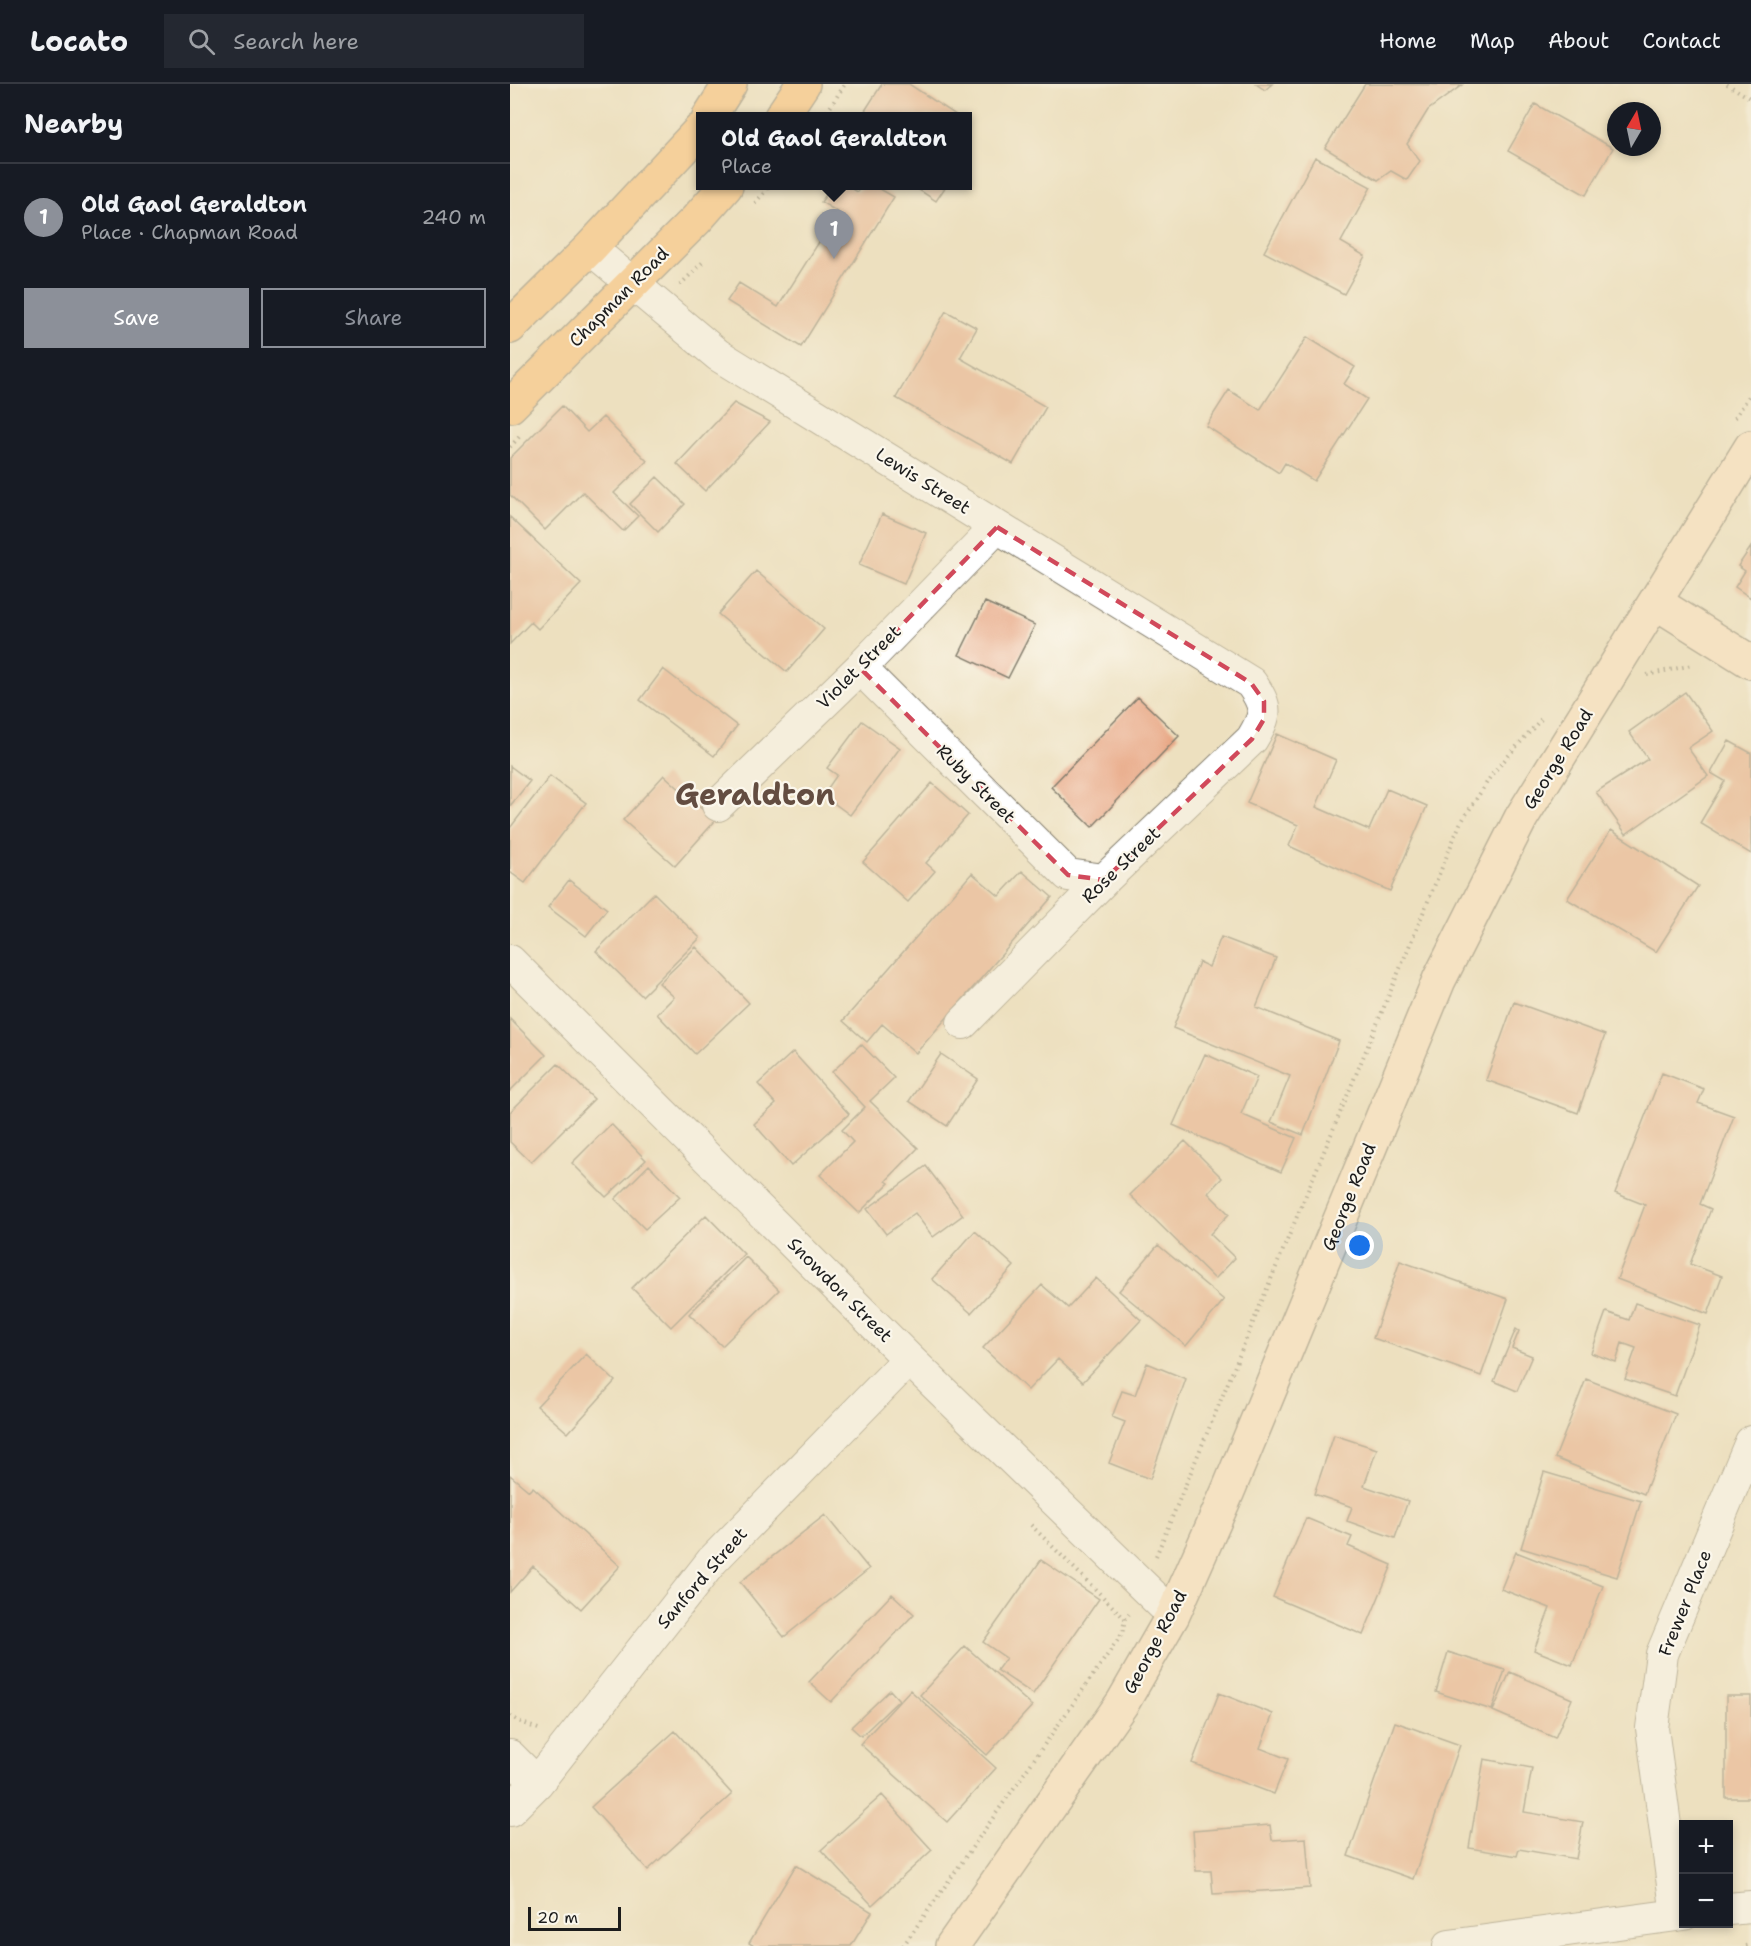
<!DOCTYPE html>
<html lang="en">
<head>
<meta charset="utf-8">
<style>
  :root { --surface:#171b24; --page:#242831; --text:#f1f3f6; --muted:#9ea1a6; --line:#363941; --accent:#8c9099 }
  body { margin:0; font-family:"Shantell Sans",sans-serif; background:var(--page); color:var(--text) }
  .controls { position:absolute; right:18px; bottom:18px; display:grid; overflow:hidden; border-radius:0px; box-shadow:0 3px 9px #0003 }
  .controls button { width:54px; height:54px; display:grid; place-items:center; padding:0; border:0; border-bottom:2px solid var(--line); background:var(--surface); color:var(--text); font:30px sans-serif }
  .compass { position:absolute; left:1097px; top:18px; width:54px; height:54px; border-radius:50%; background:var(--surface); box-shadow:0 3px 9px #0003; rotate:9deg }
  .scale { position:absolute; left:18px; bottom:15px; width:93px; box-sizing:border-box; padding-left:6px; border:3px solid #1c1c1c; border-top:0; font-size:16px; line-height:21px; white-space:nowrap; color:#1c1c1c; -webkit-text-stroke:4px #fbf7ec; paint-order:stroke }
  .you { position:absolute; left:850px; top:1162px; width:21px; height:21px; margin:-15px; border:4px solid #fff; border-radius:50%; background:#1a73e8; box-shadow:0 0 0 9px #1a73e833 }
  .badge { display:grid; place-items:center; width:39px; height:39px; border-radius:50%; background:var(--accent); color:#fff; font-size:20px; font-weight:700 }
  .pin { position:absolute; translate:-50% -50px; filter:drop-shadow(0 2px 3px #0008) }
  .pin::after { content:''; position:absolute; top:32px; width:21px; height:18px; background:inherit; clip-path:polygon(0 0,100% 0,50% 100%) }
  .popup { position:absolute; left:186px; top:28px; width:276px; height:78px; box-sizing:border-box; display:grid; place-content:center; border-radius:0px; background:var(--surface); filter:drop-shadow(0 2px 4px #0005); font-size:20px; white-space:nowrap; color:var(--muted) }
  .popup b { font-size:22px; color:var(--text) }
  .popup::after { content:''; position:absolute; left:50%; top:100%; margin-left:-12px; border:12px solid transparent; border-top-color:var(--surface) }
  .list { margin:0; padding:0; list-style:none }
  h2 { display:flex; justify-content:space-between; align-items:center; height:78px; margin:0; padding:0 24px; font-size:26px }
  h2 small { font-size:20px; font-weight:400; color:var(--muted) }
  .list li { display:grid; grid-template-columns:39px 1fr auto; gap:18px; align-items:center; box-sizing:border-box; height:108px; padding:0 24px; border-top:2px solid var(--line) }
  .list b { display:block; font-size:22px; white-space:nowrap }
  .list p { margin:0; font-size:20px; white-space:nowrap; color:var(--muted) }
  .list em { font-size:20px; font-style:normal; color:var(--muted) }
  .actions { display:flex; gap:12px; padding:18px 24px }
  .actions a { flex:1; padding:14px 0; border:2px solid var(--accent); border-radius:0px; text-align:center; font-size:21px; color:var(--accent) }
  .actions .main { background:var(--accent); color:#fff }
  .icon { flex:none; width:33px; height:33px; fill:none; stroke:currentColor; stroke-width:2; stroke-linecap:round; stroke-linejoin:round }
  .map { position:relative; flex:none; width:1241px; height:1862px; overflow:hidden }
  header { display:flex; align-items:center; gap:36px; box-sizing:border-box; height:84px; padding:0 30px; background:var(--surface); border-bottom:2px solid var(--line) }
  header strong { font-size:28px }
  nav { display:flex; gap:33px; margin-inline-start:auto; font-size:21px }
  .search { width:420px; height:54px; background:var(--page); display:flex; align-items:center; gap:15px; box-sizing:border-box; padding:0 21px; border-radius:0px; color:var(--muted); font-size:22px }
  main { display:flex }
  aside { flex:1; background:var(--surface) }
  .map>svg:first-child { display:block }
  .building { fill:#e8a785 }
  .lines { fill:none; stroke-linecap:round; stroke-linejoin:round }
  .street-casing { stroke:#847e6e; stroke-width:34 }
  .secondary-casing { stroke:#847e6e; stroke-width:36 }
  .primary-casing { stroke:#847e6e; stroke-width:36 }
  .path { stroke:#847e6e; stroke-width:4; stroke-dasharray:1.5 4.5; stroke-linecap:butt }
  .street { stroke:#fff; stroke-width:32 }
  .secondary { stroke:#ffe4c6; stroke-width:33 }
  .primary { stroke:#febc70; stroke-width:33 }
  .marked { fill:none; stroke:#d1495b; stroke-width:4.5; stroke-dasharray:12 8; stroke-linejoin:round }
  .labels { text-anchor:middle; stroke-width:4.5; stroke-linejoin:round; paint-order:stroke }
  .street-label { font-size:18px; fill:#1c1c1c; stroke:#fbf7ec }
  .town-label { font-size:30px; font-weight:bold; fill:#634d41; stroke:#fbf7ec }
</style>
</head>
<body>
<header>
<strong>Locato</strong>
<div class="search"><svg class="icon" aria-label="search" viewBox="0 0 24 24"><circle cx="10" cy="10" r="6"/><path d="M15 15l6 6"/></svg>Search here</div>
<nav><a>Home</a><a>Map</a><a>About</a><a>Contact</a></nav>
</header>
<main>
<aside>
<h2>Nearby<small></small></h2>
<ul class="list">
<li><span class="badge">1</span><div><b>Old Gaol Geraldton</b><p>Place · Chapman Road</p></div><em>240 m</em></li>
</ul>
<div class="actions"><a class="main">Save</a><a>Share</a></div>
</aside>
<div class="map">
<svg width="1241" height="1862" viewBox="0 0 1241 1862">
  <rect width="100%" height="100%" fill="#fbf7ec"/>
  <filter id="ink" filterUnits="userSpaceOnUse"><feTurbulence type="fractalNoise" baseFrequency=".0167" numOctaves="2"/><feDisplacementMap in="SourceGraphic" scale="12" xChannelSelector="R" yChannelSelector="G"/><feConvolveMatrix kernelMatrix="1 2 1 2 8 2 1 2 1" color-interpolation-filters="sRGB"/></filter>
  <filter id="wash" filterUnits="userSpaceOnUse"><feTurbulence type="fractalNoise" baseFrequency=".008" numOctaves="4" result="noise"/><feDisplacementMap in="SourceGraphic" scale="24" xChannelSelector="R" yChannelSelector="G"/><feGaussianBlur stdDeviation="1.35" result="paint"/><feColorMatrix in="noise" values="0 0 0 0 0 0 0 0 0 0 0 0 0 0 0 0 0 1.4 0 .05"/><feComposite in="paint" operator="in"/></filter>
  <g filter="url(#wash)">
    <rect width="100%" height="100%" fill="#ede0bf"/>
    <g id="blocks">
      <!-- building -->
      <path class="building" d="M372,0H399L446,31L351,33Z
        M746,0H762L755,6Z
        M855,0L952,1L918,26L897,60L910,77L897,96L881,87L868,96L815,64Z
        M1025,20L1103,64L1076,111L998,67Z
        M805,73L861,103L831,158L855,172L834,210L754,168Z
        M322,102H337L348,108L352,102H365L384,113L291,263L217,217L229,199L268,223L328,128L311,118Z
        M403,102H436L426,117Z
        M436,227L467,244L450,274L536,323L503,380L386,314Z
        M797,253L845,283L834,300L857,315L804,397L775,379L769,389L696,342L719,306L750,326Z
        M224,319L260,338L195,407L167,380Z
        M52,322L77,348L93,333L137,377L104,409L128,432L113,447L73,408L35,446L0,411V374Z
        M147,393L175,420L148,448L120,420Z
        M372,430L416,449L394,500L349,481Z
        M0,433L71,500L28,545L21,538L0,560Z
        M1241,463V514L1225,503L1235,487L1228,482Z
        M246,487L314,545L277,588L208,530Z
        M475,518L525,541L498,594L449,571Z
        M153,585L227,642L204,672L130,616Z
        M1175,608L1203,647L1178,664L1198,692L1116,750L1086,708L1138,675L1119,648Z
        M628,613L669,652L582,743L541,703Z
        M352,637L390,664L340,731L313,711L327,691L317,684Z
        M767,650L826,676L806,723L859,746L877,705L917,722L880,807L779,762L788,741L737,719Z
        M1219,657L1241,669V770L1190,739L1215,697L1201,689Z
        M0,682L20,697L0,722Z
        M154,691L205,737L165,782L113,736Z
        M40,692L76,719L15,799L0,788V744Z
        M422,699L458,731L416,779L425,787L398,818L353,778Z
        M1101,746L1188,802L1146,868L1057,815Z
        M512,787L542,813L406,969L372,940L357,958L333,937L462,789L489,812Z
        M59,796L97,825L76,852L38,823Z
        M144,809L190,854L132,912L86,867Z
        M711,853L766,874L746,923L829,957L793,1051L761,1038L780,992L663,944L689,878L699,883Z
        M186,863L239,919L185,970L147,930L164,913L149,899Z
        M1004,918L1095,951L1068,1029L976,996Z
        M0,935L36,971L0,1007Z
        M351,960L384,994L360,1017L408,1064L376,1097L379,1099L349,1129L310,1091L343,1058L332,1046L355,1023L322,988Z
        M283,968L339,1030L281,1082L244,1040L266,1020L248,1000Z
        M431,970L468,995L437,1042L399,1017Z
        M695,970L747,993L731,1030L786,1054L771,1088L663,1041Z
        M48,980L84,1015L21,1078L0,1058V1028Z
        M1152,989L1194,1005L1188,1019L1224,1032L1190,1120L1201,1125L1180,1180L1212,1192L1198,1230L1107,1195L1135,1121L1105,1109Z
        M101,1040L136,1076L96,1113L62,1079Z
        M675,1057L712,1094L698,1109L719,1130L700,1150L725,1174L705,1195L620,1111Z
        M139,1081L170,1113L135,1145L105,1115Z
        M416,1082L453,1131L423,1153L405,1129L376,1150L357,1125Z
        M196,1131L234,1170L161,1243L122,1204Z
        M465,1147L504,1182L461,1229L422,1195Z
        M648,1161L714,1216L676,1262L609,1207Z
        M236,1173L269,1206L212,1262L179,1230Z
        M890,1177L998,1215L971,1292L863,1254Z
        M586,1194L631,1236L573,1298L548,1275L518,1306L473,1264L532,1201L558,1224Z
        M1125,1219L1190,1241L1165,1312L1115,1295L1126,1264L1112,1259L1106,1278L1081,1269L1096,1228L1119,1236Z
        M1006,1245L1009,1247L1002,1264L1022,1272L1007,1307L984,1297Z
        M76,1270L105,1297L58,1349L27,1322Z
        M637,1279L676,1295L640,1395L599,1379L615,1338L602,1333L612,1307L625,1311Z
        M1076,1295L1166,1330L1134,1410L1045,1374Z
        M824,1351L867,1365L854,1402L898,1417L885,1454L837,1437L842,1423L804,1410Z
        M1034,1388L1131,1417L1107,1493L1011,1464Z
        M0,1391L19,1407L23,1403L110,1482L71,1525L23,1482L0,1508Z
        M315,1431L359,1485L274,1553L230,1498Z
        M796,1434L842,1453L838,1462L882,1481L853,1551L763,1513Z
        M1006,1468L1093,1502L1062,1581L1024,1566L1040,1524L991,1505Z
        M531,1476L589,1515L523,1610L487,1586L496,1574L473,1558Z
        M382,1510L404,1530L321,1618L299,1598Z
        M455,1562L522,1622L477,1671L410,1611Z
        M938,1568L995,1586L982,1626L926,1608Z
        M1000,1588L1062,1615L1045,1654L983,1627Z
        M380,1606L389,1616L351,1652L341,1643Z
        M400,1606L486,1684L437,1738L350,1660Z
        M709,1609L763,1630L750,1664L778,1675L764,1710L682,1679Z
        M1216,1612H1241V1714H1216Z
        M885,1638L950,1661L903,1795L838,1772Z
        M165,1647L222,1710L138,1786L81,1723Z
        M974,1675L1022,1684L1014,1728L1073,1738L1066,1775L1009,1765L1007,1772L959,1764Z
        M372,1711L422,1766L362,1821L311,1766Z
        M760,1741L762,1756L796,1754L800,1804L703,1810L701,1787H686L683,1747Z
        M286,1781L362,1828L341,1862H244L239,1859Z"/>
    </g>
  </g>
  <g filter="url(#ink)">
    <use href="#blocks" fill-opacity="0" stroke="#847e6e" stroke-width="1.5"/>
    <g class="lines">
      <!-- street casing -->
      <g class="street-casing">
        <path id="street" d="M80,164L208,271L741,599C758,624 757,630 742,655L594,796L453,939
          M350,584L558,791L594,796
          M208,721L350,584L487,443
          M0,877L399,1275L663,1531
          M0,1672L27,1699
          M0,1726L27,1699L202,1477L399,1275
          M1218,1825L1241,1823
          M1167,1831L1142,1644L1152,1570L1241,1358
          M939,1862L1174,1830"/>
      </g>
      <!-- secondary casing -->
      <g class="secondary-casing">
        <path id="secondary" d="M1145,518L1241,578
          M442,1862L613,1618L663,1531L718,1407L929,896L1011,734L1241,363"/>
      </g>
      <!-- primary casing -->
      <g class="primary-casing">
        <path id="primary" d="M199,33L220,0
          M271,33L293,0
          M0,243L80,164L190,46
          M0,322L186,136L216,102"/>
      </g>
      <!-- path -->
      <path class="path" d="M1217,0L1241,15
        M314,33L335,0
        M245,119L260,102
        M170,201L194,177
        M1225,334L1241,309
        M0,363L10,352
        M1137,591L1182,581
        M521,1441L615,1535
        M646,1472L950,740L983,689L1033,633
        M0,1631C7,1638 21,1642 31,1646
        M393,1862L612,1550L615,1535L619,1530
        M1236,1862L1241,1861"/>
      <!-- street -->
      <use href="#street" class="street"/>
      <!-- secondary -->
      <use href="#secondary" class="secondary"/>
      <!-- primary -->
      <use href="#primary" class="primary"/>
    </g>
  </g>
  <!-- marked area -->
  <path d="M0 0H1241V1862H0ZM487,443L741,599L754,617V635L742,655L594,796L558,791L350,584Z" fill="#ede0bf" fill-opacity=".55" fill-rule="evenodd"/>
  <path class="marked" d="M487,443L741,599L754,617V635L742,655L594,796L558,791L350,584Z"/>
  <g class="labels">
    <!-- street labels -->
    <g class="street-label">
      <text transform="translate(109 213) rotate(-45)" y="6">Chapman Road</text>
      <text transform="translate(413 397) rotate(32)" y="6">Lewis Street</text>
      <text transform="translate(349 583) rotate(-45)" y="6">Violet Street</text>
      <text transform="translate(1048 675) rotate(-58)" y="6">George Road</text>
      <text transform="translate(466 700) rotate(45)" y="6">Ruby Street</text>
      <text transform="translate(611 781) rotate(-44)" y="6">Rose Street</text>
      <text transform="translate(839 1113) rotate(-68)" y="6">George Road</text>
      <text transform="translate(330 1206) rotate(45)" y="6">Snowdon Street</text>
      <text transform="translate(192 1494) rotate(-49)" y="6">Sanford Street</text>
      <text transform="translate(1175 1519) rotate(-68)" y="6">Frewer Place</text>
      <text transform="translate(645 1558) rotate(-62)" y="6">George Road</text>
    </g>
    <!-- town labels -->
    <g class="town-label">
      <text x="245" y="721">Geraldton</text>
    </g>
  </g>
</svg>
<div class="controls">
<button>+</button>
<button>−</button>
</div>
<svg class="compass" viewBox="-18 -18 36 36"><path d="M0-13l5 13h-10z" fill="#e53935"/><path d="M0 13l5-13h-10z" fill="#9ea1a6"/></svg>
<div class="scale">20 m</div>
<div class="you"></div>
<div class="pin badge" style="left:324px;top:175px">1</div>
<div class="popup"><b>Old Gaol Geraldton</b>Place</div>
</div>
</main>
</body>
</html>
